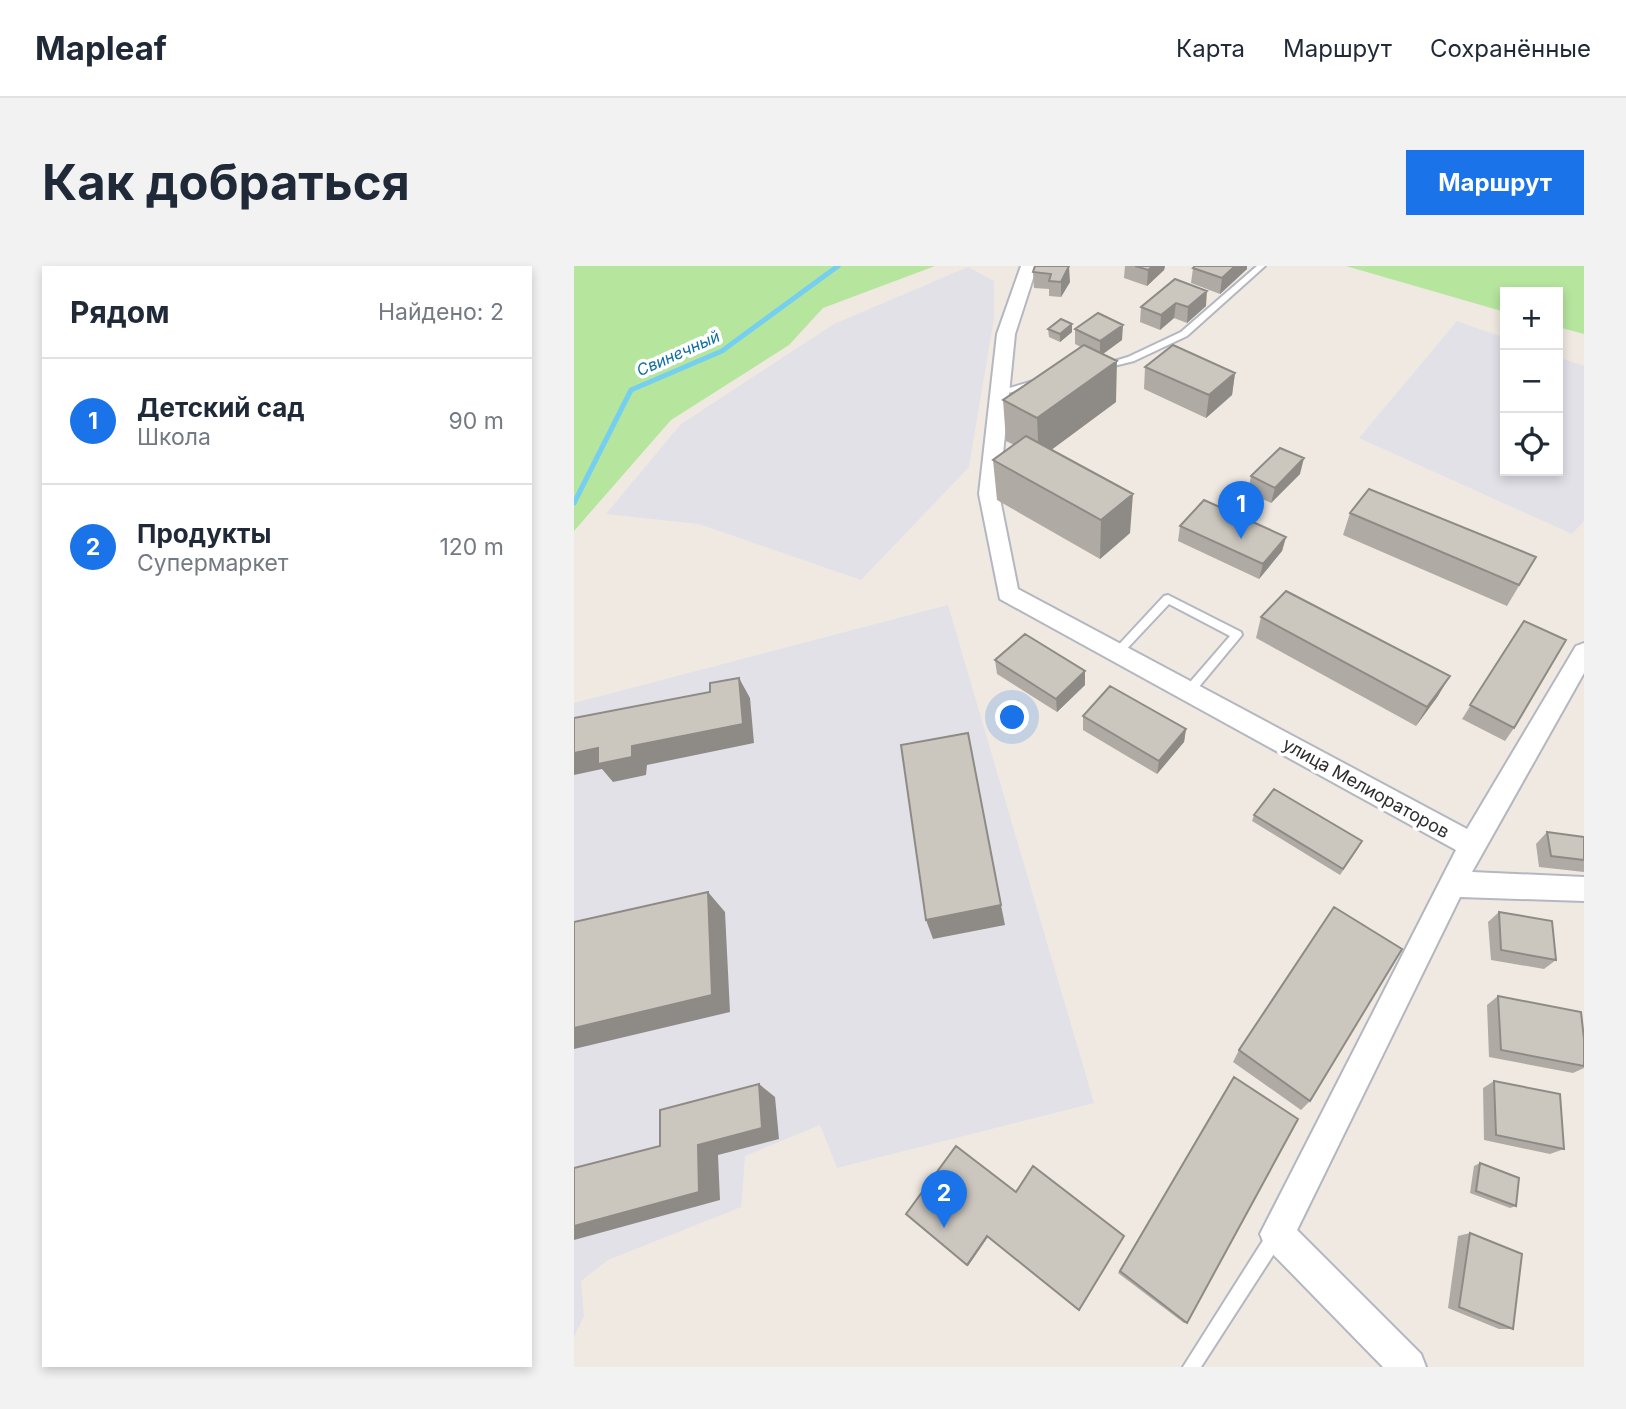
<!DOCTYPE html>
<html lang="ru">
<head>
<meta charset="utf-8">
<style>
  :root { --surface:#fff; --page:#f2f2f3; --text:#1f2937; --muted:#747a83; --line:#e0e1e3; --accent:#1a73e8 }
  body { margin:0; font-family:Inter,sans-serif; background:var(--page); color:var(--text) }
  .controls { position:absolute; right:21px; top:21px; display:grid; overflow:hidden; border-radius:0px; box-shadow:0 4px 10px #0003 }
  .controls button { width:63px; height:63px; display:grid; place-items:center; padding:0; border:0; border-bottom:2px solid var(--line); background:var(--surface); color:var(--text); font:35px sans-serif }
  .you { position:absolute; left:439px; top:452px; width:24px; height:24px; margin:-18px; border:5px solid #fff; border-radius:50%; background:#1a73e8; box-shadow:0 0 0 10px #1a73e833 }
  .badge { display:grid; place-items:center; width:46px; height:46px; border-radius:50%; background:var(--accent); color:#fff; font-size:23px; font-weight:700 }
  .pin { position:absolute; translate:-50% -58px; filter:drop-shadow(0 2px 4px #0008) }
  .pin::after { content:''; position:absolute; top:37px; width:24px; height:21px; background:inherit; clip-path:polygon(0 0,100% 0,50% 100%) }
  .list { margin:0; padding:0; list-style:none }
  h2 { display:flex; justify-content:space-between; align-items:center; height:91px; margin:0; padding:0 28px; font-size:30px }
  h2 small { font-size:23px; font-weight:400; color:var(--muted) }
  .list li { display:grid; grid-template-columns:46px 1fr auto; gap:21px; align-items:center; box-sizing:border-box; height:126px; padding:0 28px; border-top:2px solid var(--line) }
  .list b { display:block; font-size:26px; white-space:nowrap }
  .list p { margin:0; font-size:23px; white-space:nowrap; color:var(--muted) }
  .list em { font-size:23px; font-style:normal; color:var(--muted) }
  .icon { flex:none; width:38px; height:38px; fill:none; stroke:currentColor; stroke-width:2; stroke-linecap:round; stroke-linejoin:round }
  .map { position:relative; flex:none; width:1010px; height:1101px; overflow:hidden; border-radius:0px }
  header { display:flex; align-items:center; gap:42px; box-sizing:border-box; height:98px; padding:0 35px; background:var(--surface); border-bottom:2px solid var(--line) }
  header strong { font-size:33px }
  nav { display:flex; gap:38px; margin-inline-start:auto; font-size:24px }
  .intro { display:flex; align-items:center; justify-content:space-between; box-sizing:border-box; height:168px; padding:0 42px }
  h1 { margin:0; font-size:49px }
  .button { padding:18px 32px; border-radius:0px; background:var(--accent); color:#fff; font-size:24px; font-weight:700 }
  main { display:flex; gap:42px; padding:0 42px }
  aside { flex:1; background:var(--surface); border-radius:0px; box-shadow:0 4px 10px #0003 }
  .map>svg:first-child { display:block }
  .industrial { fill:#e3e1e8 }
  .green { fill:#b6e59e }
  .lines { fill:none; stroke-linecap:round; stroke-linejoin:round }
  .stream { stroke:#75cff0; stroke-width:5 }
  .lane-casing { stroke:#b4b7c1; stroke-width:4 }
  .street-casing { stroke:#b4b7c1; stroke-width:4 }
  .lane { fill:#fff; fill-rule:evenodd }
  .street { fill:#fff; fill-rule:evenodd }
  .wall { fill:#afaba4 }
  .shaded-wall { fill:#8e8b86 }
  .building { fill:#cbc7bf; stroke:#8e8b86; stroke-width:2 }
  .labels { text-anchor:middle; stroke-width:7; stroke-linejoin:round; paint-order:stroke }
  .far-water-label { font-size:16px; font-style:italic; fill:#0d6fa3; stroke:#fff }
  .street-label { font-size:18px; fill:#2e2e2e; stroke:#fff }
</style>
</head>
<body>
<header>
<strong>Mapleaf</strong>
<nav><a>Карта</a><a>Маршрут</a><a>Сохранённые</a></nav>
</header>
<div class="intro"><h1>Как добраться</h1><a class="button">Маршрут</a></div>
<main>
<aside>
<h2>Рядом<small>Найдено: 2</small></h2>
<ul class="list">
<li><span class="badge">1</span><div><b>Детский сад</b><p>Школа</p></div><em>90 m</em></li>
<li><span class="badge">2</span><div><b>Продукты</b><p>Супермаркет</p></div><em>120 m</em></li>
</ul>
</aside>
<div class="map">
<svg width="1010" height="1101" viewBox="0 0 1010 1101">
  <rect width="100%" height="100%" fill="#efe9e1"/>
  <!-- industrial -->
  <path class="industrial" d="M394,1L420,15V52L395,201L287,314L125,258L32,248L107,158L260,58Z
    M883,55L931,72V205H984V91L1010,100V255L998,268L785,172Z
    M374,339L520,837L263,902L246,859L171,890L167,941L34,994L7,1015L10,1050L0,1071V437Z"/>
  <!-- green -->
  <path class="green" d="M0,0H361L249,42L215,79L97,154L0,265Z
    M772,0H1010V68L984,61V26H931V46Z"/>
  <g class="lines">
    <!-- stream -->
    <path class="stream" d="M0,237L57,124L148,85L264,0"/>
    <!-- lane casing -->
    <g class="lane-casing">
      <path id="lane" d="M683,0H691L613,70L560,95L528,103L524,100L554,91L607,66Z
        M466,113L470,116L469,118L426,129L422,126Z
        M594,329L667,366L668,369L619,428L615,429L609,425L611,422L656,370L595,338L547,389L543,390L538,386L590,330Z
        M701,963L707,965L709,971L707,977L627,1101H609L695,965Z"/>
    </g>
    <!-- street casing -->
    <g class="street-casing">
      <path id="street" d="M447,0H463L441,68L425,228L444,323L893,563L1002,380L1010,377V407L898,606L1010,611V635L886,631L723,964L847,1088L852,1101H809L691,980L686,968L882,584L426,333L405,228L423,68Z"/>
    </g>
    <!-- lane -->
    <use href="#lane" class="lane"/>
    <!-- street -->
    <use href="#street" class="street"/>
  </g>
  <!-- wall -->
  <path class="wall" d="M461,0L496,16L487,31L475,30V23L460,22L459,6Z
    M551,0H591L590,4L573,20L550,12Z
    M621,0H673V3L646,28L617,17L619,2Z
    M601,13L632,40L613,57L600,52L586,64L566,56L567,41Z
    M474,63L498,66L486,76L475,71Z
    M501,63L548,74L529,88L542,136L477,184L556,267L526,293L423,234L419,194L440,179L432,175L429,134L507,81L501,78Z
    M571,101L661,107L658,129L632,152L570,123Z
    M726,208L697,237L674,226L677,210Z
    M776,247L962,291L933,340L769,269Z
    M606,260L712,271L708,285L685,313L604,275Z
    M687,351L864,430L842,460L682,372Z
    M950,355L940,462L931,475L888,453Z
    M421,394L511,419L483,446L423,408Z
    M509,450L612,463L610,476L583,508L509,464Z
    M680,549L785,581L766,609L678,555Z
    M973,566L1010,594V606L965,601L962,578Z
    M925,646L982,694L970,703L917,694L914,656Z
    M924,730L1010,773V802L999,807L915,791L913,739Z
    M665,784L736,835L727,844L659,796Z
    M660,811L613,1057H610L544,1007Z
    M920,815L990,883L976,888L910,874L909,822Z
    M906,897L942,940L936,942L896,927L900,900Z
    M896,967L939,1063H925L874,1042L884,970Z"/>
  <!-- shaded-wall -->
  <path class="shaded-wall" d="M495,0L496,16L487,31V16Z
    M579,0H591L590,4L573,20L574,4Z
    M661,0H673V3L646,28L648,12Z
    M633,25L632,40L613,57L614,41Z
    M602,37L600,52L586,64L587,49Z
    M498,58V66L486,76V68Z
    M549,59L548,74L526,90V75Z
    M543,95L542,136L465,193L463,152Z
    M661,107L658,129L632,152L635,129Z
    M730,192L726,208L697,237L701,222Z
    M559,228L556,267L526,293L527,254Z
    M712,271L708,285L685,313L689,298Z
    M511,405V419L483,446L482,433Z
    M876,410L864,430L842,460L853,441Z
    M165,412L176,432L180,477L73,499L72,509L39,516L28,503L0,509V487L24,482Z
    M612,463L610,476L583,508L585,495Z
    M134,626L151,646L156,746L0,783V762Z
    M427,639L431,659L359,673L352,654Z
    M185,818L201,831L205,873L144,889L146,934L0,974V960L124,879Z
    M413,970L414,971L394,1000L393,999Z"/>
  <!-- building -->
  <path class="building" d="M461,0H495L487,16L475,15L477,8L459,6Z
    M561,0H579L574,4Z
    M621,0H661L648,12L619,2Z
    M601,13L633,25L614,41L602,37L587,49L567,41Z
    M524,47L549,59L526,75L501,63Z
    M487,53L498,58L486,68L474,63Z
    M510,79L543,95L463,152L429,134Z
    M599,79L661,107L635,129L571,101Z
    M452,170L559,228L527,254L419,194Z
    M706,182L730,192L701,222L677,210Z
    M795,223L962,291L945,319L776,247Z
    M630,234L712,271L689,298L606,260Z
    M712,325L876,410L853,441L687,351Z
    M950,355L992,374L940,462L896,439Z
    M451,368L511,405L482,433L421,394Z
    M165,412L169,458L58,480V491L24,498V482L0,487V452L136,426V417Z
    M536,420L612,463L585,495L509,450Z
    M394,467L427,639L352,654L327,479Z
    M700,523L788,575L769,603L680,549Z
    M973,566L1010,571V594L977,590Z
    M134,626L138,729L0,762V656Z
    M760,641L828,683L736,835L665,784Z
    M925,646L978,655L982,694L927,684Z
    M924,730L1007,746L1010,773V800L927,784Z
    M660,811L724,853L613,1057L546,1005Z
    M920,815L986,828L990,883L922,869Z
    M185,818L188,862L124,879L125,926L0,960V902L86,880V844Z
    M382,880L442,926L459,900L550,970L505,1044L413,970L393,999L332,948Z
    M906,897L945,912L942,940L902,925Z
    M896,967L948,988L939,1063L885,1041Z"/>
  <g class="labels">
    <!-- far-water labels -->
    <g class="far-water-label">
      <text transform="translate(104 87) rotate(-24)" y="6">Свинечный</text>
    </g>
    <!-- street labels -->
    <g class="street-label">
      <text transform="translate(792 522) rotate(29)" y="6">улица Мелиораторов</text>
    </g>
  </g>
</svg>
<div class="controls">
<button>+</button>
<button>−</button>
<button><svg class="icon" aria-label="locate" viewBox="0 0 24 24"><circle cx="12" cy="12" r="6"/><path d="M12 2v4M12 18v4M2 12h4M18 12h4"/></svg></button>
</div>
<div class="you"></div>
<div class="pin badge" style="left:667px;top:273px">1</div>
<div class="pin badge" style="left:370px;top:962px">2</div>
</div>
</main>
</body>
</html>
